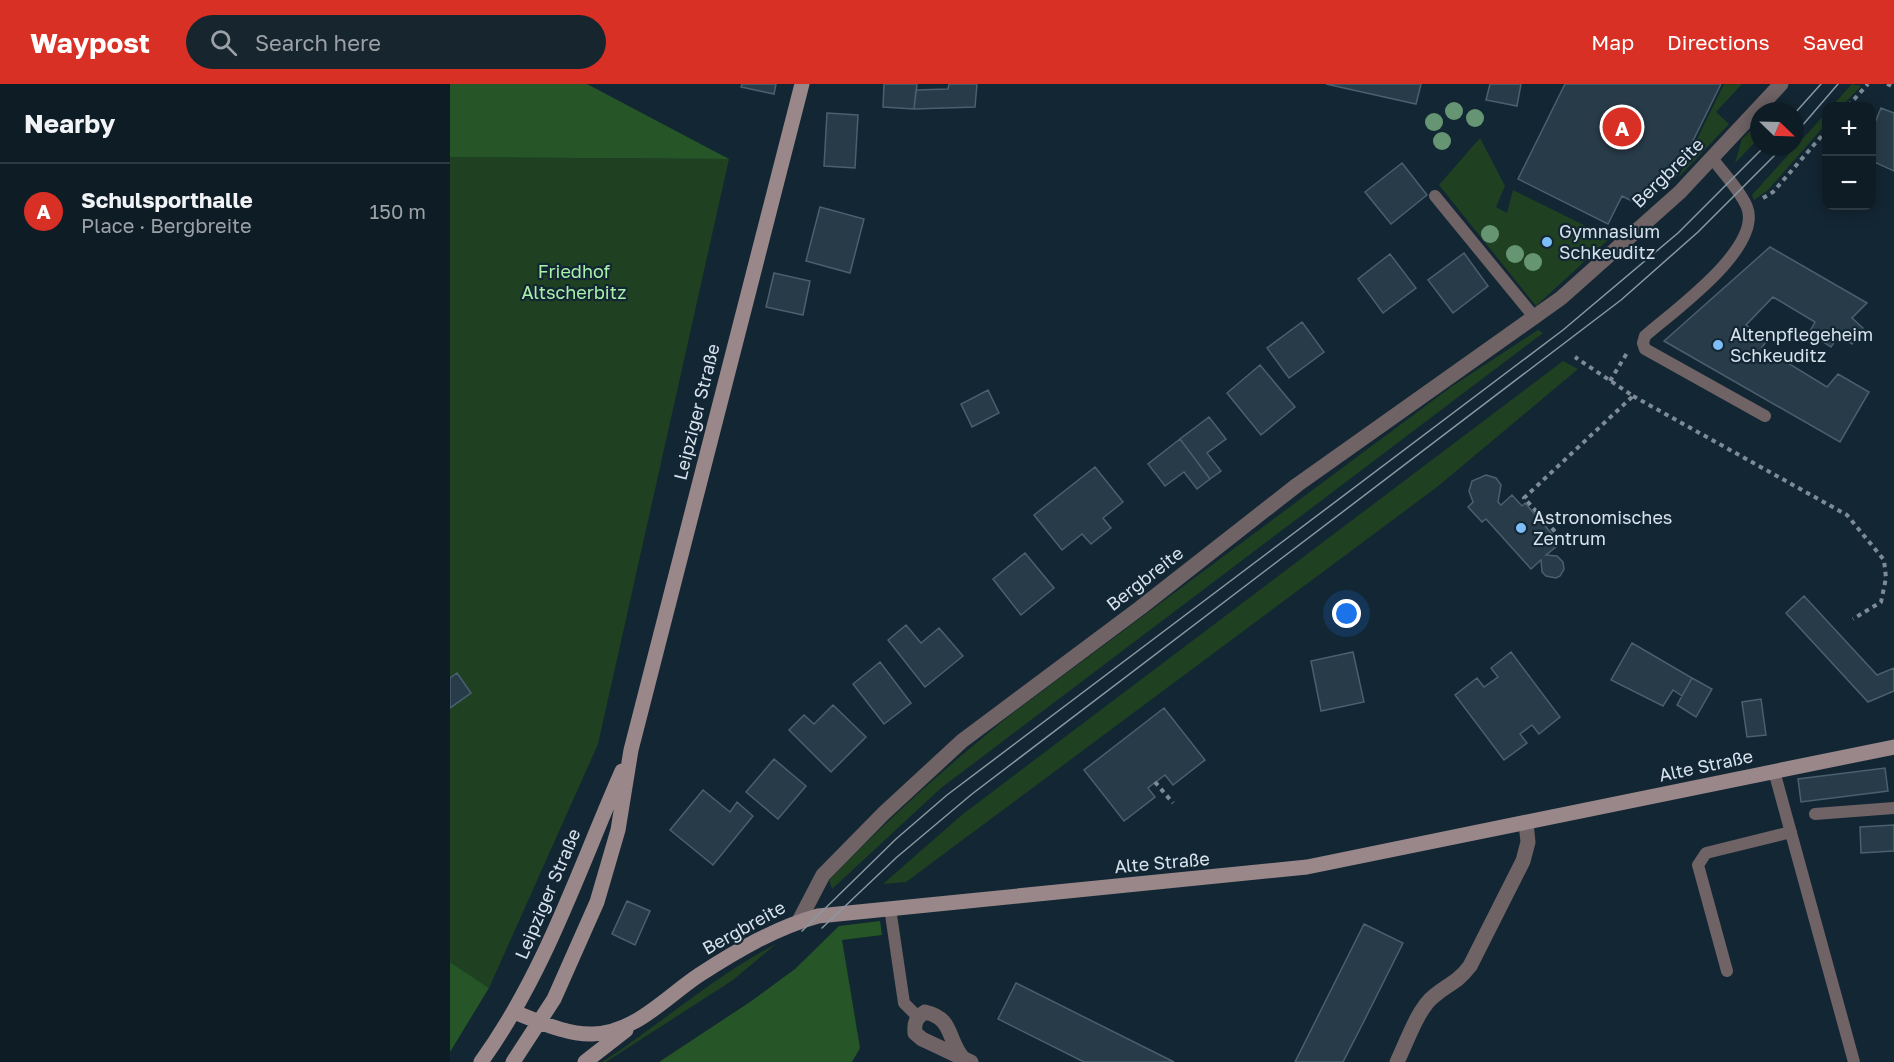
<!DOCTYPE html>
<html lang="en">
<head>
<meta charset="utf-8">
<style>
  :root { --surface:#0e1c26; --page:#17252e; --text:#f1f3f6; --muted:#9ba1a7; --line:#2e3a43; --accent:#d93025 }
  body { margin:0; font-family:"Golos Text",sans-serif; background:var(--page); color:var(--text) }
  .controls { position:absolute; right:18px; top:18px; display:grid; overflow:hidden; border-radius:12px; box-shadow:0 3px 15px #0003 }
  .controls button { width:54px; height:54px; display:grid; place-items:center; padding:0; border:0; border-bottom:2px solid var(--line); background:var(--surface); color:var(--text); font:30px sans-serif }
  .compass { position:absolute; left:1300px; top:18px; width:54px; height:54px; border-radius:50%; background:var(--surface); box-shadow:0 3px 15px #0003; rotate:113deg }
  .you { position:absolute; left:897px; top:530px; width:21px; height:21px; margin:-15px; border:4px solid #fff; border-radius:50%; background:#1a73e8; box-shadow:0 0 0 9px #1a73e833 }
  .badge { display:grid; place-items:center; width:39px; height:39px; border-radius:50%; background:var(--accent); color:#fff; font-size:20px; font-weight:700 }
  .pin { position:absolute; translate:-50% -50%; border:3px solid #fff; box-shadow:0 2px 6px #0006 }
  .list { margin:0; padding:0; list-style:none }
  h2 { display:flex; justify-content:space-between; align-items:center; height:78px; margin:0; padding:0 24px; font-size:26px }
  h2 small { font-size:20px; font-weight:400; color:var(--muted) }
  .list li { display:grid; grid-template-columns:39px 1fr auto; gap:18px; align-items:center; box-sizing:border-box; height:96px; padding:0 24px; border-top:2px solid var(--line) }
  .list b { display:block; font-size:22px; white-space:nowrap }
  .list p { margin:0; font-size:20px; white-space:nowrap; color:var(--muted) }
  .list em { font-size:20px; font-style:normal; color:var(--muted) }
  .icon { flex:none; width:33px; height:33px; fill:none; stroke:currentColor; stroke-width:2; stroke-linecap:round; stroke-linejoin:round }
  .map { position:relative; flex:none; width:1444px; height:978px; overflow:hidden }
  header { display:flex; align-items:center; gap:36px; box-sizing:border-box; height:84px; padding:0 30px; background:var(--accent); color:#fff }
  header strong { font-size:28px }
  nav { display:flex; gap:33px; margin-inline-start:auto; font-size:21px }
  .search { width:420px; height:54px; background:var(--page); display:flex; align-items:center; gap:15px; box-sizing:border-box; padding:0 21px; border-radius:33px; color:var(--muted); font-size:22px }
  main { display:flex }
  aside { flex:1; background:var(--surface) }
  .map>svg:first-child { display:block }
  .green { fill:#204121 }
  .forest { fill:#265527 }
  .building { fill:#283b49; stroke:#4b5f6e; stroke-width:1.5 }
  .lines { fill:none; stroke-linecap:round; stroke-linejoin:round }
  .path { stroke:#7c8b96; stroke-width:4; stroke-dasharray:4.5 4.5; stroke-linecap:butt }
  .lane { stroke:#6f6365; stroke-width:12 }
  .street { stroke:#6f6365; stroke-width:15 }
  .secondary { stroke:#9a878a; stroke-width:15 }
  .tram { stroke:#8998a3; stroke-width:1.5 }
  .tree { fill:#669574 }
  .poi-dot { fill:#7dbef9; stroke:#132633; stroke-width:2 }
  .labels { text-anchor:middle; stroke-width:4.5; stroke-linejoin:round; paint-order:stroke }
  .street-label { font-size:18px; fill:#d7e2ec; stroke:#132633 }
  .poi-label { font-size:18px; fill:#d7e2ec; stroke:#132633; text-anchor:start }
  .park-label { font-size:18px; fill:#a9f0a9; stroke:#132633 }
</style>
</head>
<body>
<header>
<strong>Waypost</strong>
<div class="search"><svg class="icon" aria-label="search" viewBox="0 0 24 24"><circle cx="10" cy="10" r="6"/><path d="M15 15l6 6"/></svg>Search here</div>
<nav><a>Map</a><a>Directions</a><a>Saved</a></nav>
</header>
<main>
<aside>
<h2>Nearby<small></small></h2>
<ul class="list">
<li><span class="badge">A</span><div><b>Schulsporthalle</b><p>Place · Bergbreite</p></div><em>150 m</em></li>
</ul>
</aside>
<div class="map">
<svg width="1444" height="978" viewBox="0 0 1444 978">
  <rect width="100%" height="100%" fill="#132633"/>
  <!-- green -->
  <path class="green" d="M1274,0H1292L1266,28L1279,40L1228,94Z
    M1402,0L1411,2L1392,22H1382Z
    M1376,29V40L1318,106L1304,116L1302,111Z
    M1309,38V54L1285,79L1292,55Z
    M1030,54L1055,102L1046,123L1057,129L1063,106L1160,154L1086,222L989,101Z
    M0,73L279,75L148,660L39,904L0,878Z
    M1088,246L1093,249L491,704L382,805L379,796C437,736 498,681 563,629L1001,303Z
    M1113,277L1128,285L987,403L456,798L433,800L513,730Z
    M326,860L283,896L156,978H152C211,940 263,893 326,860Z"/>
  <!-- forest -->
  <path class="forest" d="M0,0H137L279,75L0,73Z
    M430,837L432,851L392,856L410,964L402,978H209L300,918L345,885L389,842Z
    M0,878L39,904L0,968Z"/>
  <!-- building -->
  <path class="building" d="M292,0H326L324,10L291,3Z
    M434,0H467L464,25L433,23Z
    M499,0H527L525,23L464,25L466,6L498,5Z
    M876,0H971L966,20Z
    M1040,0H1071L1067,22L1036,16Z
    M1115,0H1271L1225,93L1211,86L1194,123L1172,112L1158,140L1068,95Z
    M1431,24L1444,29V87L1422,77V46Z
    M377,29L408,31L405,84L374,82Z
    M952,79L977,111L941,140L915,108Z
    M370,123L414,135L400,189L356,177Z
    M1320,163L1417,219L1402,234L1413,244L1402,260L1389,251L1381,263L1359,249L1365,238L1323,213L1296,241L1317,257L1312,263L1377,303L1388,290L1419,308L1390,358L1214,257Z
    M1014,169L1038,202L1003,229L978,196Z
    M940,170L966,204L933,229L908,195Z
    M324,189L360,197L353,231L316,223Z
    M852,238L874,268L839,294L817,264Z
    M810,281L845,323L811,351L777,309Z
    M538,306L549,329L522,343L511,320Z
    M759,333L776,355L757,369L771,387L760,395L730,355Z
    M730,355L760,395L747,405L734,388L715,402L698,380Z
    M645,383L673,418L653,434L661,444L641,460L632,450L612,466L584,431Z
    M1036,391L1046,394L1051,401L1048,418L1051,421L1062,411L1072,422L1075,419L1102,450L1098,454L1106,463L1096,471L1107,472L1113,478L1114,485L1110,492L1106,494L1096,492L1092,488L1091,476L1081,485L1036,435L1032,438L1018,423L1023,418L1019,407L1022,397Z
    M575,469L604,504L571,531L543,495Z
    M1354,512L1427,591L1444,584V607L1418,618L1336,529Z
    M456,541L471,559L489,544L513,572L475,603L438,556Z
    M1182,559L1242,594L1232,612L1223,606L1213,622L1161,596Z
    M903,568L914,618L871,627L861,577Z
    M1061,568L1110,633L1089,650L1082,641L1070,650L1077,659L1054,676L1005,611L1027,594L1034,603L1048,593L1041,584Z
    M430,578L461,619L434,640L403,600Z
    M7,589L21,609L0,624V594Z
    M1242,594L1262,605L1246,633L1227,621Z
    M1311,615L1316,651L1297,653L1292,618Z
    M383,621L416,653L381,688L339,646L354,631L364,640Z
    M714,624L755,676L723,701L715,691L698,704L705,713L674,737L634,686Z
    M324,675L356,702L328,735L296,708Z
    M1435,684L1438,707L1351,718L1348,695Z
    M253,706L280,728L287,718L303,732L263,781L220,746Z
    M1444,741V767L1411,769L1410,743Z
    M177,817L200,827L185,861L162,850Z
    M914,840L953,859L912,941L893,978H845Z
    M566,899L724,978H634L548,935Z"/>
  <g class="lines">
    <!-- path -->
    <path class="path" d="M1437,0L1444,3
      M1398,22L1418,0
      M1313,114L1323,108L1376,47
      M1160,297L1177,269
      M1183,312L1397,431L1434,476L1436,494L1431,518L1403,535
      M1111,454L1074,414L1183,312L1125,273
      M705,698L723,719"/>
    <!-- lane -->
    <path class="lane" d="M1262,74C1273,89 1290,106 1297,123C1313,164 1222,228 1195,252L1193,259L1195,265L1315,332
      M985,112L1085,234
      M1324,687L1404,978
      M1365,730L1444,724
      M440,824L454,919L468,933
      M1277,887L1248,781L1256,769L1341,748"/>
    <!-- street -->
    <path class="street" d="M349,837L373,791L434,729L512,657L690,524L847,401L1111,214L1230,108L1331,0
      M512,973C497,954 503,934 475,928C466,934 464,938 465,949L472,955L521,978
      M947,978C956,960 968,924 984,912C999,899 1006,900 1020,882L1073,777L1078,758L1076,739"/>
    <!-- secondary -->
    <path class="secondary" d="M64,928C88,937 116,951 143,950C185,949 216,913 249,891C286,867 325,844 368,832L857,783L1444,663
      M31,978C95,889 128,787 172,687
      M63,978L104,915L147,818L168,746L181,666L352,0
      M135,978L176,946"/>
    <!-- tram -->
    <path class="tram" d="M1345,29L1371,0
      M1345,50L1388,0
      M372,844L447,773L522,710L1171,216L1248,148L1333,63
      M352,847L446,755L497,711L1113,246L1228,149L1314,63"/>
  </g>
  <!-- trees -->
  <g class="tree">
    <circle cx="1004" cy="27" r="9"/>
    <circle cx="1025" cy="34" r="9"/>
    <circle cx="984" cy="38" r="9"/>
    <circle cx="992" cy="57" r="9"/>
    <circle cx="1040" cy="150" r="9"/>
    <circle cx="1065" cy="170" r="9"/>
    <circle cx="1083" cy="178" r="9"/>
  </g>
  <!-- markers -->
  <g class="poi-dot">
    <circle cx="1097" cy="158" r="6"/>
    <circle cx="1268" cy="261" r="6"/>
    <circle cx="1071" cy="444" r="6"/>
  </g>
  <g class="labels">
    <!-- street labels -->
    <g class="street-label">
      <text transform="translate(1218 89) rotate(-44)" y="6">Bergbreite</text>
      <text transform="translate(247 328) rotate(-76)" y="6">Leipziger Straße</text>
      <text transform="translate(695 495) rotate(-38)" y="6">Bergbreite</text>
      <text transform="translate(1256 682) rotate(-12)" y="6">Alte Straße</text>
      <text transform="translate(712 779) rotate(-5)" y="6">Alte Straße</text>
      <text transform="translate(98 810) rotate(-67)" y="6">Leipziger Straße</text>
      <text transform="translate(294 844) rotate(-29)" y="6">Bergbreite</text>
    </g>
    <!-- poi labels -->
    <g class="poi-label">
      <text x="1109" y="154">Gymnasium<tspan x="1109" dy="21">Schkeuditz</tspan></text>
      <text x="1280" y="257">Altenpflegeheim<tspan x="1280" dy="21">Schkeuditz</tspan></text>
      <text x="1083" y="440">Astronomisches<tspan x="1083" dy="21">Zentrum</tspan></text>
    </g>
    <!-- park labels -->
    <g class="park-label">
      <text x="124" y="194">Friedhof<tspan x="124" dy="21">Altscherbitz</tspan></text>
    </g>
  </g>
</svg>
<div class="controls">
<button>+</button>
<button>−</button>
</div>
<svg class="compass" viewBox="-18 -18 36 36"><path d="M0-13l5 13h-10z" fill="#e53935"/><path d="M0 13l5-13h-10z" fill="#9ba1a7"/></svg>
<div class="you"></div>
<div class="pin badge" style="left:1172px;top:43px">A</div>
</div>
</main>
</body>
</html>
